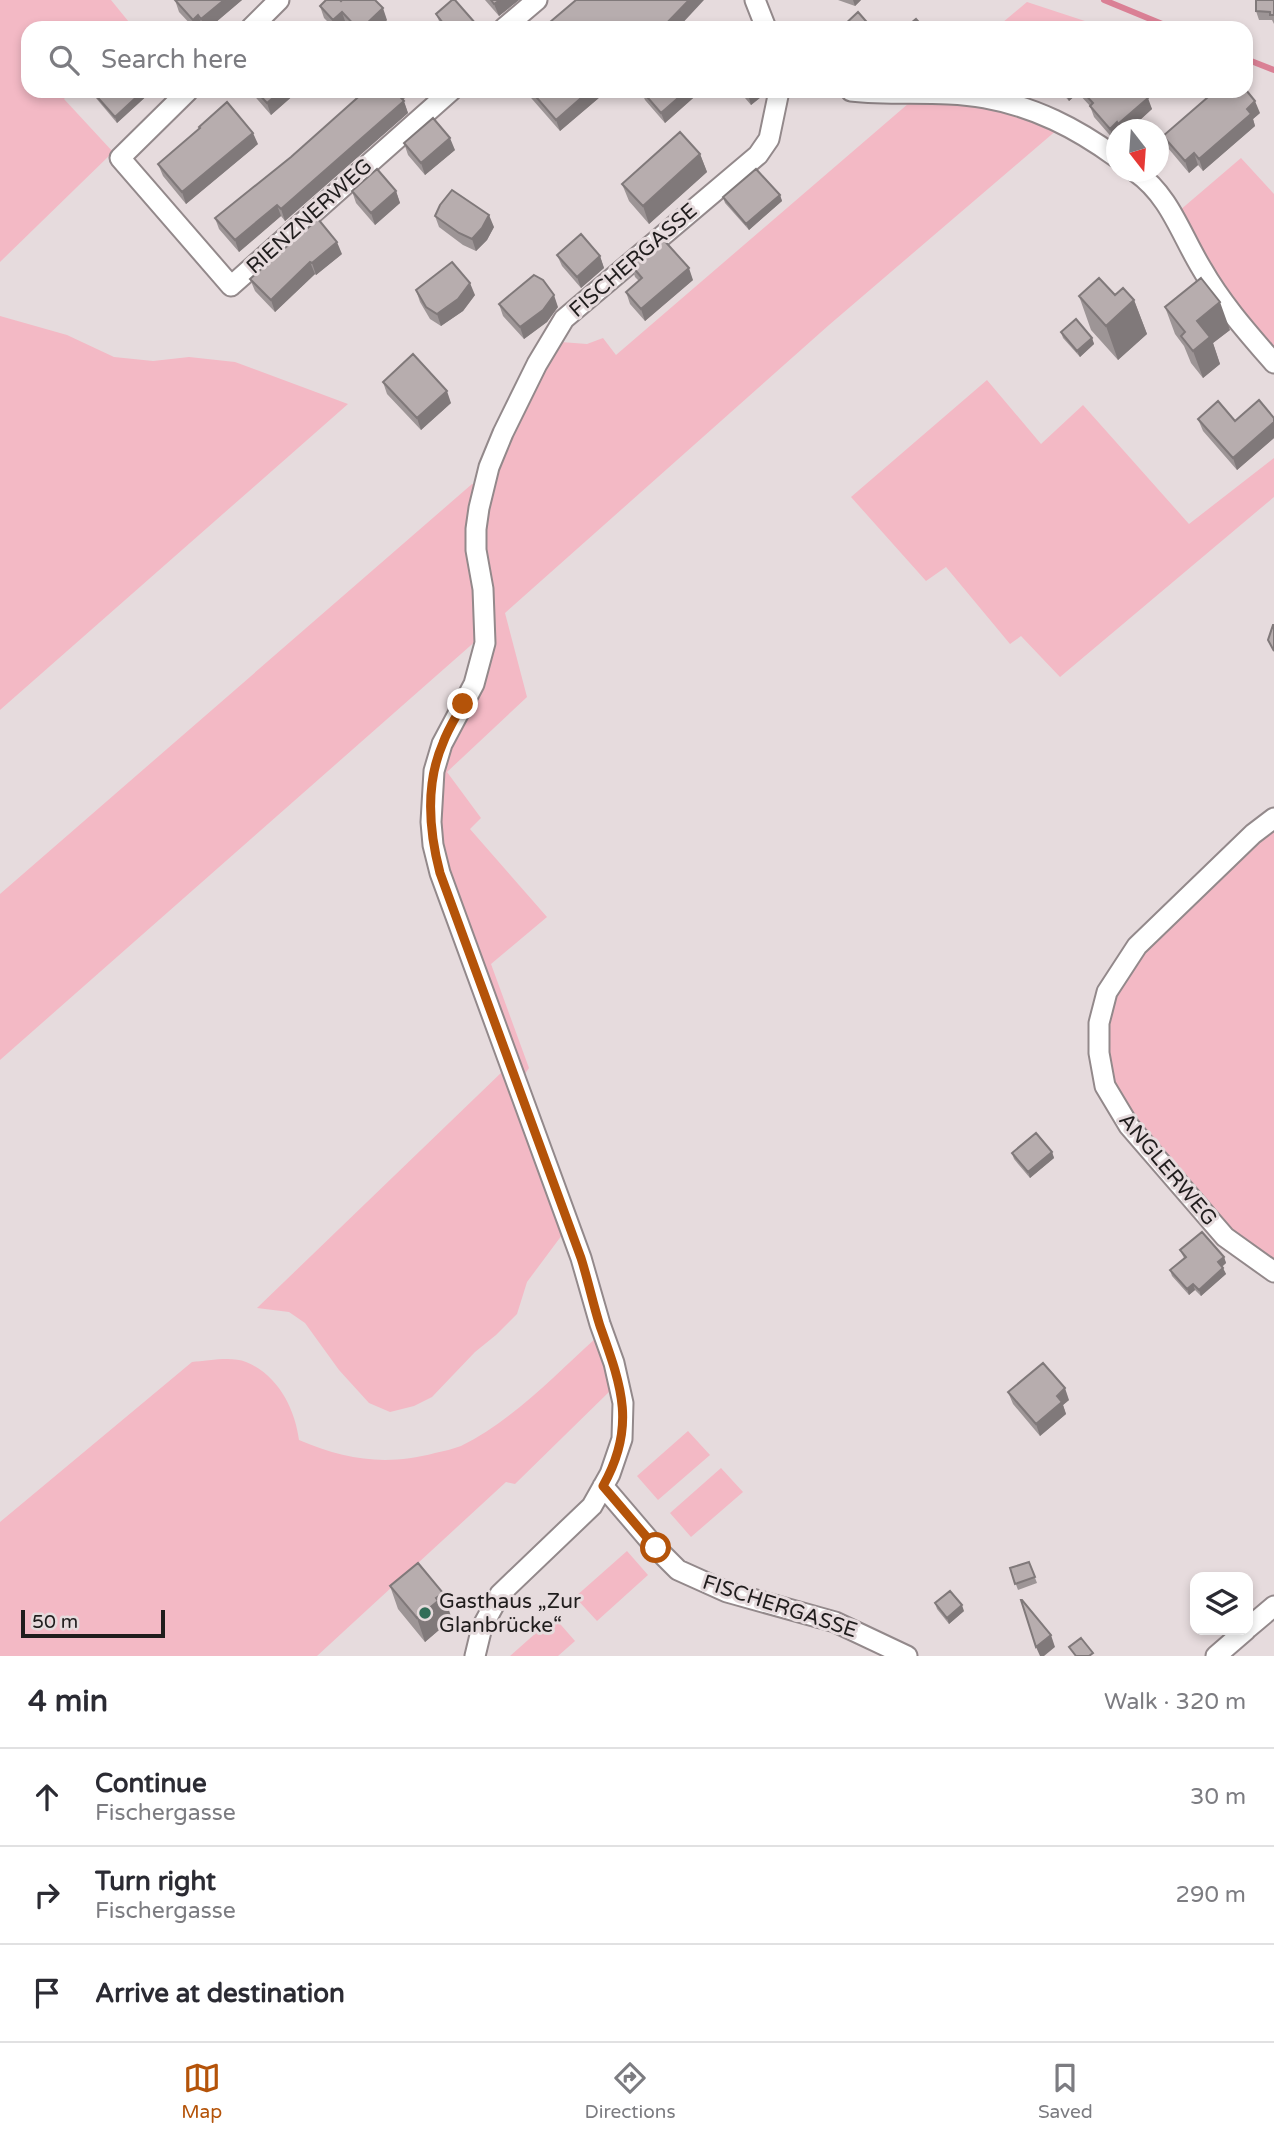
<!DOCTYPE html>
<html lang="en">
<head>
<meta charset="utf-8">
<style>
  :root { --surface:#fff; --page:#f7f7f7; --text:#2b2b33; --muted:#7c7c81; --line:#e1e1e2; --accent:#b45309 }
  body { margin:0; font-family:"Varela Round",sans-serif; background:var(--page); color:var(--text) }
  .controls { position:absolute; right:21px; bottom:21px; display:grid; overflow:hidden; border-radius:14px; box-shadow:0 4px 10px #0003 }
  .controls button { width:63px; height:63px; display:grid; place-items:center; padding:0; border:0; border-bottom:2px solid var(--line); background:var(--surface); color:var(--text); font:35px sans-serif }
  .compass { position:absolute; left:1106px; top:119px; width:63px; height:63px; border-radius:50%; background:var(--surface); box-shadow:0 4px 10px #0003; rotate:163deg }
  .scale { position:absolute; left:21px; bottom:18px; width:144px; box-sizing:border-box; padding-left:7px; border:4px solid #201d1d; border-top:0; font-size:19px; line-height:24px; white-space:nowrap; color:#201d1d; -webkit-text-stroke:5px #e6dbdd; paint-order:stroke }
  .stop { position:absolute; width:21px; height:21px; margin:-16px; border:5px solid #b45309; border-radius:50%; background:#fff }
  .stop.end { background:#b45309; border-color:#fff; box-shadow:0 2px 7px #0008 }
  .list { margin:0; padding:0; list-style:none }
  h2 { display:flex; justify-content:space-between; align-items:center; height:91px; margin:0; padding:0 28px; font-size:30px }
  h2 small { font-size:23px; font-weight:400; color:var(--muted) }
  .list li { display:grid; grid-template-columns:46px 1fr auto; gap:21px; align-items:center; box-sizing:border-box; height:98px; padding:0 28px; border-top:2px solid var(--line) }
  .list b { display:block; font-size:26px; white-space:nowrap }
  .list p { margin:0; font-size:23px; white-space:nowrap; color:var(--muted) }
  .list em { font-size:23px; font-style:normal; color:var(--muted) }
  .icon { flex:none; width:38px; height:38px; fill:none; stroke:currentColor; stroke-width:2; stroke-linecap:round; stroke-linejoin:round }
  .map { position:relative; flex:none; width:1274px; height:1656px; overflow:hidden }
  .search { position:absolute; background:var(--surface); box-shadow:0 4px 10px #0003; left:21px; right:21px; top:21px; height:77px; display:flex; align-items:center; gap:18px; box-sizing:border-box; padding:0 24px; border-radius:21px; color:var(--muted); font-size:26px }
  .sheet { height:385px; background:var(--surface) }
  nav { display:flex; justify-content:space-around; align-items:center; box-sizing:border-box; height:98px; border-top:2px solid var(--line); background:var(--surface); font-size:19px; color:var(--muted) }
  nav a { display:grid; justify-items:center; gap:4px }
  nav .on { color:var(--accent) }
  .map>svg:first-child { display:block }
  .green { fill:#f3b9c5 }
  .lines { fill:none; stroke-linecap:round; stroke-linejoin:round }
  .stream { stroke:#da8095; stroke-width:6 }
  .minor-casing { stroke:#93898b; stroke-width:23 }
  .minor { stroke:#fff; stroke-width:19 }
  .wall { fill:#9d9596 }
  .shaded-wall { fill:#80797a }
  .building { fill:#b7adae; stroke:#80797a; stroke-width:2 }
  .route { stroke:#b45309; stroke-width:9 }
  .poi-dot { fill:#326d58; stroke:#e6dbdd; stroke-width:2.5 }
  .labels { text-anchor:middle; stroke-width:6; stroke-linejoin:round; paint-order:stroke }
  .street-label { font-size:21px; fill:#201d1d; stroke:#e6dbdd }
  .poi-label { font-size:21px; fill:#201d1d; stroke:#e6dbdd; text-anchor:start }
</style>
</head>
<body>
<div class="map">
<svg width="1274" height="1656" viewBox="0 0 1274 1656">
  <rect width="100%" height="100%" fill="#e6dbdd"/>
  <!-- green -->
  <path class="green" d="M0,0H111L133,27L28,28V91H71L64,99L113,152L0,262Z
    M1027,2L1094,24L1089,28H996Z
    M923,91H1024L1015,100L1058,129L829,325L505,613L527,697L447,772L481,818L470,829L547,917L491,964L529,1068L522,1078L443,857L439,792L447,751L492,649L495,624L0,1060V894L472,484L491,483L532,385L561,342L587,344L603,338L616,355Z
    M1241,158L1274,194V355L1200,255L1179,211Z
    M0,316L67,335L114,357L153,361L189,357L235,362L348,404L0,710Z
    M987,380L1041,444L1083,405L1189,524L1274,458V497L1060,677L1021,636L1010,644L946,567L926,581L851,497Z
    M1274,823V1266L1218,1221L1117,1102L1103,1031L1110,994L1128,966Z
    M504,1070L562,1235L527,1282L517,1314L496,1335L475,1352L432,1397L414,1406L390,1412L369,1403L339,1370L305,1323L289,1312L257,1308Z
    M596,1338L612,1389L515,1484L506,1482L317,1656H0V1522L192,1362C208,1361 231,1356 246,1362C278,1375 295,1409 299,1440C346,1460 386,1466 435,1453C444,1451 453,1449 461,1446C512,1421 554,1376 596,1338Z
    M688,1431L710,1455L658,1500L637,1476Z
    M721,1468L743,1492L691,1537L670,1513Z
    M627,1551L648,1575L597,1621L575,1597Z
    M554,1617L575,1641L558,1656H510Z"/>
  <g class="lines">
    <!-- stream -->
    <path class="stream" d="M1104,0L1172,28
      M1246,59L1274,70"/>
    <!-- minor casing -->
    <g class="minor-casing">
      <path id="minor" d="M755,0L766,28
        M251,28L279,0
        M504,28L537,0
        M188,91L120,158L231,286L451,91
        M851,91C896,96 942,90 985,98C1035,107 1076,128 1116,157
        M1136,172C1170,196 1181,235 1202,269C1222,304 1248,333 1274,363
        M1274,818L1253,834L1137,946L1107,992L1099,1023V1053L1105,1086L1129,1126L1225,1237L1274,1272
        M603,1486L656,1548L678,1570L727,1592L835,1622L907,1656
        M1248,1628L1274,1606
        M475,1656L482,1627L500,1594L592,1506L610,1474L622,1439L623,1403L614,1363L600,1324L581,1258L440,873L433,845L431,822L434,771L442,744L474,684L485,643L483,589L476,550V529L479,508L489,467L503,433L537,364L564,319L758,155L769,139L779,91
        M1216,1656L1246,1630"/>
    </g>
    <!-- minor -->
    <use href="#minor" class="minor"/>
  </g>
  <!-- wall -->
  <path class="wall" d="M175,0H242L209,28H194L179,12Z
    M485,0H519L499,16Z
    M838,0H861L855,6Z
    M1274,0V24L1272,20H1259L1256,11Z
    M320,6L387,20L379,28H350L346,24L341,28H334L324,18Z
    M436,14L477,28H442Z
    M90,91H152L117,123Z
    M250,91H296V93L271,115Z
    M365,91H413L403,100L408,113L285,221L281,216L239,252L219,229L215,218L291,157Z
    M525,91H607L560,131Z
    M641,91H701L665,123L645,100Z
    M739,91H762L761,97L751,105Z
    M1060,91H1142L1152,109L1129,130H1116L1114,140L1094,117L1090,106L1078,93L1069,101Z
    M1260,113L1253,119L1255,126L1203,171L1198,165L1189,173L1168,148L1163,136Z
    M199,127L258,144L186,204L163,176L158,164L200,129Z
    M404,143L455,150L425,175L408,155Z
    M700,154L707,172L649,224L629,201L622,184Z
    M352,191H396L400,203L375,225L356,203Z
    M780,195L782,201L749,230L725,203L723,197Z
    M435,216L494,227L487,240L476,251L463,245L439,227Z
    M342,254L316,275L315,274L275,312L255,291L250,279Z
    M557,255L600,256L604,268L581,288L562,266Z
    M631,265L693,280L645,321L630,304L626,292L639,281L635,277Z
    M416,290L475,295L463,311L441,326L430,319L420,302Z
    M1115,295L1134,300L1147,334L1118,360L1091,330L1079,296Z
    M499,304L558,307L547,322L524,339L503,316Z
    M1165,307L1230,330L1213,343L1220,364L1203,378L1191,363L1184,346L1175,334Z
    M1061,332L1092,338L1094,344L1080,357L1063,338Z
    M383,382L451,403L421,430L387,394Z
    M1274,418V438L1237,470L1203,431L1198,419L1235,421Z
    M1052,1152L1054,1158L1030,1178L1014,1159L1012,1153Z
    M1180,1250L1224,1257L1226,1263L1222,1267L1226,1274L1201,1296L1195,1290L1189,1295L1172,1276L1170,1270L1184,1258Z
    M1008,1392L1069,1400L1063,1405L1066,1414L1040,1436L1013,1404Z
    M1029,1562L1037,1583L1018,1590L1010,1568Z
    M390,1586L451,1616L445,1621L446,1624L425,1642L398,1609Z
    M935,1603L964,1611L949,1624L937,1609Z"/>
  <!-- shaded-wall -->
  <path class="shaded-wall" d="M224,0H242L209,28H205L201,19Z
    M500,0H519L499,16L494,4Z
    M689,0H704L678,28H662Z
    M853,0H861L855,6Z
    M383,8L387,20L379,28H362Z
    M342,12L346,24L341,28H336L333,20Z
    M198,15L203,27L202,28H196L193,20Z
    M143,91H152L117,123L115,117Z
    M281,91H296V93L271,115L267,103Z
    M395,91H413L399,102Z
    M589,91H607L560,131L556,120Z
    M686,91H701L665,123L661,113Z
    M751,91H762L761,97L751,105L748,94Z
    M1065,91H1077L1078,93L1069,101Z
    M1148,98L1152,109L1129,130H1121L1118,124Z
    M404,101L408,113L285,221L281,209Z
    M1255,101L1260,113L1253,119L1255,126L1203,171L1199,159L1247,109Z
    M1117,122L1119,130H1116V138L1114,140L1110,129Z
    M253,133L258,144L186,204L182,192Z
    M450,138L455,150L425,175L421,163Z
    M1194,153L1198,165L1189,173L1185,161Z
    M700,154L707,172L649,224L643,206Z
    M396,191L400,203L375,225L371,213Z
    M780,195L782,201L749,230L746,224Z
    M277,205L281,216L239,252L235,240Z
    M489,215L494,227L487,240L476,251L472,239Z
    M337,242L342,254L316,275L312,263Z
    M600,256L604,268L581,288L577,277Z
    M310,262L315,274L275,312L271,300Z
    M689,268L693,280L645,321L641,309Z
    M470,283L475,295L463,311L441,326L437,314Z
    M554,295L558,307L547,322L524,339L520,327Z
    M1134,300L1147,334L1118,360L1106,326Z
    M1220,302L1230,330L1213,343L1220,364L1203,378L1193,351L1197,321Z
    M1092,338L1094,344L1080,357L1077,351Z
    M447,391L451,403L421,430L417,418Z
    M1274,422V438L1237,470L1233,458Z
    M1052,1152L1054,1158L1030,1178L1028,1172Z
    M1224,1257L1226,1263L1220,1268L1218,1262Z
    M1223,1268L1226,1274L1201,1296L1199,1290Z
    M1193,1284L1195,1290L1189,1295L1187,1289Z
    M1065,1388L1069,1400L1063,1405L1066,1414L1040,1436L1036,1424L1057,1396Z
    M443,1593L451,1616L445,1621L446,1624L425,1642L417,1618Z
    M962,1605L964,1611L949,1624L947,1618Z
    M1051,1635L1055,1647L1044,1656H1040L1036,1647Z"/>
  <!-- building -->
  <path class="building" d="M175,0H224L201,19L198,15L193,20Z
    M326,0H340L341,1L342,0H375L383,8L362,28H357L342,12L333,20L320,6Z
    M452,0H455L476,24L472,28H447L436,14Z
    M491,0H500L494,4Z
    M576,0H689L662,28H543Z
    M1256,0H1274V15H1270V12L1256,11Z
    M858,12L872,28H841Z
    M916,19L924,28H905Z
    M1246,90L1255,101L1247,109L1251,114L1199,159L1194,153L1185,161L1163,136L1215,91Z
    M92,91H143L115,117Z
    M256,91H281L267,103Z
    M365,91H395L404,101L281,209L277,205L235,240L215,218L291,157Z
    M531,91H589L556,120Z
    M642,91H686L661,113Z
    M1082,91H1142L1148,98L1118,124L1117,122L1110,129L1090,106L1093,103Z
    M227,102L253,133L182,192L158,164L200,128L199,127Z
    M433,118L450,138L421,163L404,143Z
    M680,132L700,154L643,206L622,184Z
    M377,169L396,191L371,213L352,191Z
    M756,169L780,195L746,224L723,197Z
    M452,190L489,215L482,228L472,239L459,233L435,216L440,205Z
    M318,219L337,242L312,263L310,262L271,300L250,279Z
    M581,234L600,256L577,277L557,255Z
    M662,238L689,268L641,309L626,292L642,278L631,265Z
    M452,262L470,283L458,299L437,314L426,307L416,290Z
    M534,275L543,280L554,295L543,310L520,327L499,304Z
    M1099,278L1115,295L1123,288L1134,300L1106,326L1079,296Z
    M1201,278L1220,302L1197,321L1210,337L1193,351L1181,336L1185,332L1165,307Z
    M1076,319L1092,338L1077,351L1061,332Z
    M413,354L447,391L417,418L383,382Z
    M1259,400L1274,418V422L1233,458L1198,419L1218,401L1235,421Z
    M1273,625H1274V651L1268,640Z
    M1036,1133L1052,1152L1028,1172L1012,1153Z
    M1202,1232L1224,1257L1218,1262L1223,1268L1199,1290L1193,1284L1187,1289L1170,1270L1186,1257L1180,1250Z
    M1043,1363L1065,1388L1057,1396L1062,1402L1036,1424L1008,1392Z
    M1029,1562L1035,1577L1015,1584L1010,1568Z
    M418,1563L443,1593L436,1598L438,1601L417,1618L390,1586Z
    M950,1591L962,1605L947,1618L935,1603Z
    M1021,1600H1022L1051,1635L1036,1647Z
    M1081,1638L1093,1653L1089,1656H1076L1069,1647Z"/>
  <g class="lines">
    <!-- route -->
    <path class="route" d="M463,704C456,717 448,729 443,743C425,784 429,831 440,873L581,1258C588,1280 593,1304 600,1326C621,1385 637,1426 603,1486L656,1548"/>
  </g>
  <!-- markers -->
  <circle class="poi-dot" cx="425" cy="1613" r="7"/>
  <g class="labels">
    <!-- street labels -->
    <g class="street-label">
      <text transform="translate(309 216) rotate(-42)" y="7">RIENZNERWEG</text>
      <text transform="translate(633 260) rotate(-41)" y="7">FISCHERGASSE</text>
      <text transform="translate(1168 1169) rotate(50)" y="7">ANGLERWEG</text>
      <text transform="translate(780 1606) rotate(18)" y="7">FISCHERGASSE</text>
    </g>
    <!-- poi labels -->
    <g class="poi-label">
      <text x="439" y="1608">Gasthaus „Zur<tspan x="439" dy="24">Glanbrücke“</tspan></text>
    </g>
  </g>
</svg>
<div class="controls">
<button><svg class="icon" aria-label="layers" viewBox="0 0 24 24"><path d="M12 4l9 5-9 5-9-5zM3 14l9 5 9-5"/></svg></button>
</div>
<svg class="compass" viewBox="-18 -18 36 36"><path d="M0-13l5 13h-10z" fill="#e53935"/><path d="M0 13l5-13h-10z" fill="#7c7c81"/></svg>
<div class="scale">50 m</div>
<div class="stop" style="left:656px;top:1548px"></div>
<div class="stop end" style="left:463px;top:704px"></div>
<div class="search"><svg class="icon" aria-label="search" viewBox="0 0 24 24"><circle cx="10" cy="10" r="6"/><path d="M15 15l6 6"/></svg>Search here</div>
</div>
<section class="sheet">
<h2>4 min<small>Walk · 320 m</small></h2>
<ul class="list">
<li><svg class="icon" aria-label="ahead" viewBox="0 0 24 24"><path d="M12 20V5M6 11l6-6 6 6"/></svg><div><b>Continue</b><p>Fischergasse</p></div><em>30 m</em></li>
<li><svg class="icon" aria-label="right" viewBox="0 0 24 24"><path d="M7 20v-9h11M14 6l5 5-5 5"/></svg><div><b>Turn right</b><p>Fischergasse</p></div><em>290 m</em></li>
<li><svg class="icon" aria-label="arrive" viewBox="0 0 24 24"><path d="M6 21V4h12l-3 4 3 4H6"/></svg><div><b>Arrive at destination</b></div></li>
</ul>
</section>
<nav>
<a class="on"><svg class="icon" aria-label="map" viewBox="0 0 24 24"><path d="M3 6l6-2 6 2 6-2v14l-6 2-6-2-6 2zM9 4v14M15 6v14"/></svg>Map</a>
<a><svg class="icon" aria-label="directions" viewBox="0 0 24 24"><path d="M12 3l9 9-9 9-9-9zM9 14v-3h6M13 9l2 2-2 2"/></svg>Directions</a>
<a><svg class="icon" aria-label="saved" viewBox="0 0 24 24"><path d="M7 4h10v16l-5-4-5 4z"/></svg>Saved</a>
</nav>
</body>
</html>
